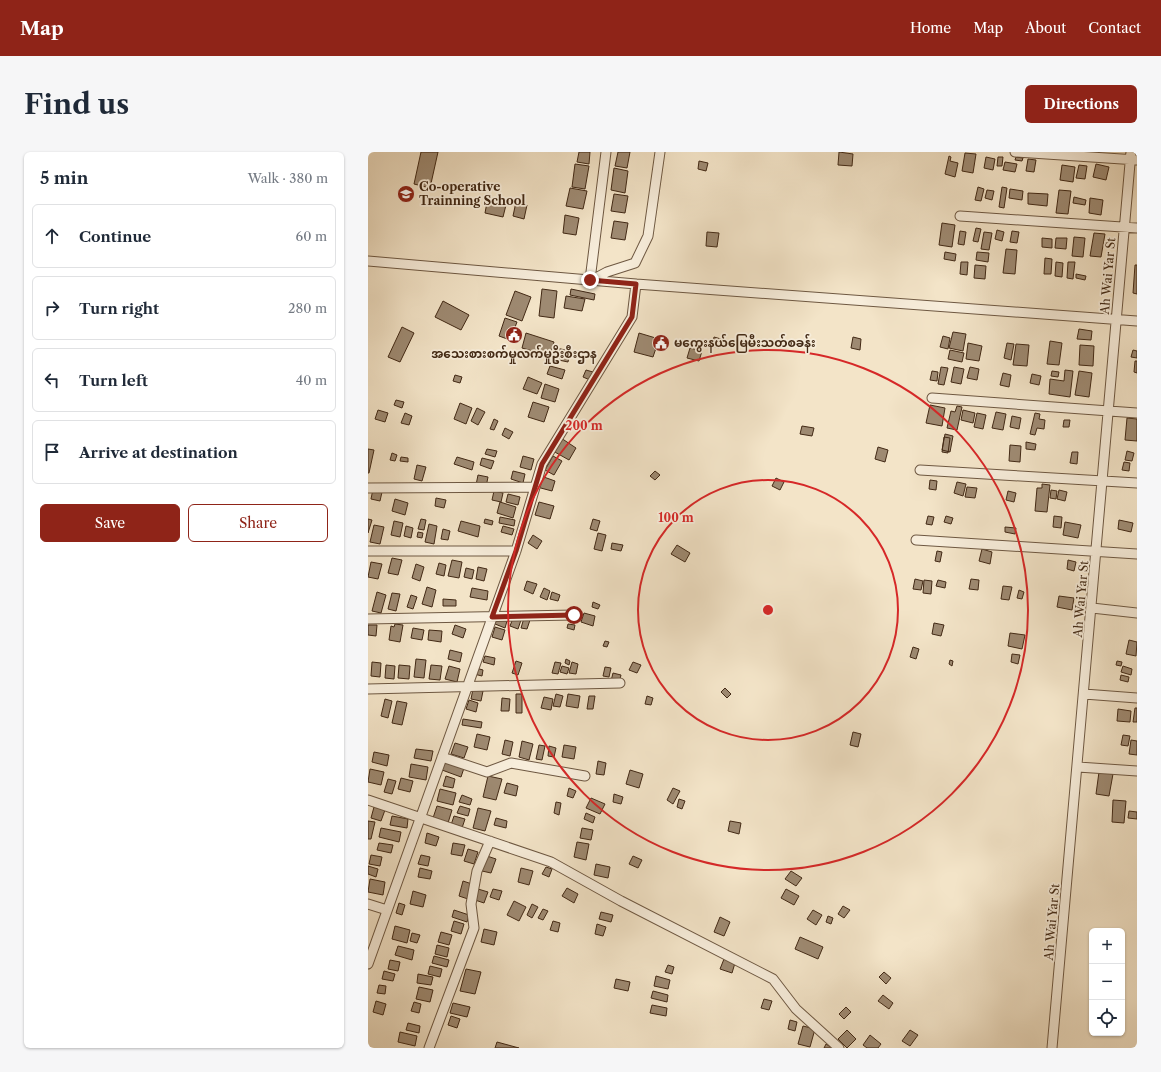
<!DOCTYPE html>
<html lang="en">
<head>
<meta charset="utf-8">
<style>
  :root { --surface:#fff; --page:#f6f6f7; --text:#1f2937; --muted:#747a83; --line:#e0e1e3; --accent:#8f2418 }
  body { margin:0; font-family:"Libre Caslon Text","Noto Sans Myanmar",serif; background:var(--page); color:var(--text) }
  .controls { position:absolute; right:12px; bottom:12px; display:grid; overflow:hidden; border-radius:6px; box-shadow:0 1px 3px #0004 }
  .controls button { width:36px; height:36px; display:grid; place-items:center; padding:0; border:0; border-bottom:1px solid var(--line); background:var(--surface); color:var(--text); font:20px sans-serif }
  .stop { position:absolute; width:12px; height:12px; margin:-9px; border:3px solid #8f2418; border-radius:50%; background:#fff }
  .stop.end { background:#8f2418; border-color:#fff; box-shadow:0 1px 4px #0008 }
  .list { margin:0; padding:0; list-style:none }
  h2 { display:flex; justify-content:space-between; align-items:center; height:52px; margin:0; padding:0 16px; font-size:17px }
  h2 small { font-size:13px; font-weight:400; color:var(--muted) }
  .list li { display:grid; grid-template-columns:26px 1fr auto; gap:12px; align-items:center; box-sizing:border-box; height:64px; margin:0 8px 8px; padding:0 8px; border:1px solid var(--line); border-radius:6px }
  .list b { display:block; font-size:15px; white-space:nowrap }
  .list em { font-size:13px; font-style:normal; color:var(--muted) }
  .actions { display:flex; gap:8px; padding:12px 16px }
  .actions a { flex:1; padding:9px 0; border:1px solid var(--accent); border-radius:6px; text-align:center; font-size:14px; color:var(--accent) }
  .actions .main { background:var(--accent); color:#fff }
  .icon { flex:none; width:22px; height:22px; fill:none; stroke:currentColor; stroke-width:2; stroke-linecap:round; stroke-linejoin:round }
  .map { position:relative; flex:none; width:769px; height:896px; overflow:hidden; border-radius:6px }
  header { display:flex; align-items:center; gap:24px; box-sizing:border-box; height:56px; padding:0 20px; background:var(--accent); color:#fff }
  header strong { font-size:19px }
  nav { display:flex; gap:22px; margin-inline-start:auto; font-size:14px }
  .intro { display:flex; align-items:center; justify-content:space-between; box-sizing:border-box; height:96px; padding:0 24px }
  h1 { margin:0; font-size:28px }
  .button { padding:10px 18px; border-radius:6px; background:var(--accent); color:#fff; font-size:14px; font-weight:700 }
  main { display:flex; gap:24px; padding:0 24px }
  aside { flex:1; background:var(--surface); border-radius:6px; box-shadow:0 1px 3px #0004 }
  .map>svg:first-child { display:block }
  .building { fill:#9e8a72; stroke:#422915 }
  .lines { fill:none; stroke-linecap:round; stroke-linejoin:round }
  .minor-casing { stroke:#6e5842; stroke-width:11 }
  .minor { stroke:#f7eddb; stroke-width:9 }
  .route { stroke:#8f2418; stroke-width:5 }
  .ring { fill:none; stroke:#d62828; stroke-width:2 }
  .labels { text-anchor:middle; stroke-width:3.5; stroke-linejoin:round; paint-order:stroke }
  .poi-label { font-size:12px; font-weight:bold; fill:#422915; stroke:#f7eddb; text-anchor:start }
  .street-label { font-size:12px; fill:#422915; stroke:#f7eddb }
  .centre { fill:#d62828; stroke:#f7eddb; stroke-width:2 }
  .ring-label { font-size:12px; text-anchor:middle; font-weight:bold; fill:#d62828; stroke:#f7eddb; stroke-width:3.5; stroke-linejoin:round; paint-order:stroke }
</style>
</head>
<body>
<header>
<strong>Map</strong>
<nav><a>Home</a><a>Map</a><a>About</a><a>Contact</a></nav>
</header>
<div class="intro"><h1>Find us</h1><a class="button">Directions</a></div>
<main>
<aside>
<h2>5 min<small>Walk · 380 m</small></h2>
<ul class="list">
<li><svg class="icon" aria-label="ahead" viewBox="0 0 24 24"><path d="M12 20V5M6 11l6-6 6 6"/></svg><div><b>Continue</b></div><em>60 m</em></li>
<li><svg class="icon" aria-label="right" viewBox="0 0 24 24"><path d="M7 20v-9h11M14 6l5 5-5 5"/></svg><div><b>Turn right</b></div><em>280 m</em></li>
<li><svg class="icon" aria-label="left" viewBox="0 0 24 24"><path d="M17 20v-9H6M10 6l-5 5 5 5"/></svg><div><b>Turn left</b></div><em>40 m</em></li>
<li><svg class="icon" aria-label="arrive" viewBox="0 0 24 24"><path d="M6 21V4h12l-3 4 3 4H6"/></svg><div><b>Arrive at destination</b></div></li>
</ul>
<div class="actions"><a class="main">Save</a><a>Share</a></div>
</aside>
<div class="map">
<svg width="769" height="896" viewBox="0 0 769 896">
  <rect width="100%" height="100%" fill="#f3e4c8"/>
  <filter id="stains"><feTurbulence type="fractalNoise" baseFrequency=".005" numOctaves="4"/><feColorMatrix values="0 0 0 0 .2 0 0 0 0 .09 0 0 0 0 .02 0 0 0 .5 -.17"/></filter>
  <radialGradient id="worn" r=".72"><stop offset=".6" stop-color="#630" stop-opacity="0"/><stop offset="1" stop-color="#630" stop-opacity=".3"/></radialGradient>
  <!-- building -->
  <path class="building" d="M53,0H70L62,36L46,32Z
    M211,0H222L221,12L209,10Z
    M250,0H262L259,16L247,14Z
    M471,0L485,2L484,14L470,13Z
    M597,1L608,2L605,21L594,19Z
    M581,4L583,5L582,9L590,11L587,25L577,22Z
    M618,5L627,7L625,18L616,16Z
    M630,5H635L634,14H629Z
    M648,5L655,6L654,9L647,8Z
    M660,7L668,8L666,20L658,19Z
    M331,9L340,11L338,19L330,17Z
    M637,10L649,12L647,20L635,18Z
    M207,12L221,14L217,37L204,35Z
    M728,12L741,15L738,28L725,25Z
    M694,13L707,15L705,30L692,28Z
    M711,13L719,14L717,27L708,26Z
    M246,16L260,19L257,41L243,38Z
    M610,35L616,37L613,49L607,48Z
    M634,35L639,36L636,56L631,55Z
    M202,36L219,39L215,57L198,54Z
    M642,37L655,39L654,48L641,46Z
    M619,38L626,39L624,48L617,46Z
    M691,38L703,39L700,62L688,61Z
    M660,41L680,42L679,54L660,52Z
    M246,42L260,44L257,61L243,59Z
    M120,45L139,49L135,65L117,61Z
    M706,45L718,48L717,53L705,51Z
    M722,46L735,48L733,63L721,61Z
    M148,50L159,53L156,67L145,64Z
    M197,63L211,66L208,83L195,81Z
    M246,69L260,71L257,88L243,86Z
    M574,71L587,73L584,95L571,93Z
    M608,76L613,77L610,90L605,89Z
    M629,78L636,80L634,89L627,87Z
    M592,79L598,80L596,93L590,92Z
    M644,79L651,80L649,91L642,90Z
    M339,80L351,81L349,95L338,94Z
    M616,80L624,81L621,98L613,97Z
    M726,81L737,82L733,105L722,104Z
    M706,85L717,86L715,105L704,104Z
    M674,86L684,87V96L674,95Z
    M688,86H699L698,97L687,96Z
    M638,97L649,98L647,122L635,121Z
    M577,100L588,102L587,109L576,107Z
    M609,100L621,101L620,110L608,108Z
    M677,106L684,107L683,122H676Z
    M593,110H600L599,123L592,122Z
    M688,110L695,111L694,125L687,124Z
    M700,110H707L705,127L699,126Z
    M607,113L618,114L617,127L606,126Z
    M767,113H769V142L765,141Z
    M708,122L718,124L717,128L708,126Z
    M174,137L189,139L186,166L171,164Z
    M203,137L227,142L226,148L202,143Z
    M147,139L163,145L154,169L138,163Z
    M198,144L217,147L214,159L196,156Z
    M75,149L101,163L93,178L67,165Z
    M137,166L149,170L142,188L131,184Z
    M34,175L46,181L32,210L20,205Z
    M711,177L724,179L723,188L709,187Z
    M585,180L598,182L595,199L581,196Z
    M158,181L186,190L182,204L154,196Z
    M271,181L291,187L285,205L266,200Z
    M575,184L582,186L580,197L572,195Z
    M346,185L353,187L351,196L344,194Z
    M485,185L493,187L492,198L483,196Z
    M682,189L694,191L691,213L679,212Z
    M600,191L614,194L611,209L598,207Z
    M639,191L646,192L643,208L636,206Z
    M648,192L661,193L659,214L645,213Z
    M712,193L726,194L725,214L711,213Z
    M188,196L202,199L200,210L186,207Z
    M322,196L334,199L331,209L319,206Z
    M582,198L596,201L594,210L580,207Z
    M765,198L769,199V206L763,205Z
    M767,209H769V221L766,220Z
    M182,214L197,218L194,227L179,222Z
    M573,215L580,216L576,233L570,232Z
    M586,215L596,217L593,232L583,230Z
    M602,215L611,217L609,228L599,226Z
    M218,218L225,220L222,228L215,225Z
    M697,218L705,219L702,245L681,242L682,227L696,229Z
    M564,219L570,220L569,229L562,228Z
    M684,219L691,220L690,225L683,224Z
    M711,219L724,221L721,245L707,243Z
    M635,221L643,223L641,235L632,233Z
    M664,222L673,224L671,233L662,231Z
    M87,223L94,225L92,231L85,229Z
    M160,225L174,231L169,242L155,237Z
    M177,232L191,237L187,250L173,246Z
    M28,248L36,250L34,256L26,253Z
    M165,250L181,255L176,270L160,265Z
    M92,251L104,256L98,272L86,267Z
    M562,253L577,256L574,274L558,271Z
    M589,254L594,255L589,278L579,276L583,259L587,260Z
    M109,256L117,260L110,273L103,269Z
    M10,258L20,261L17,270L7,267Z
    M595,258L607,261L605,271L593,268Z
    M628,260L638,262L635,278L624,276Z
    M37,261L44,264L41,273L33,271Z
    M609,261L618,263L615,277L606,275Z
    M667,261L672,262L671,267L677,268L676,277L669,276L667,283L662,282Z
    M644,264L653,266L651,277L642,275Z
    M759,266L769,267V289L757,288Z
    M126,267L130,269L126,278L122,277Z
    M696,268H702L701,275H695Z
    M434,274L446,276L444,284L432,282Z
    M137,276L145,280L141,287L134,283Z
    M577,282L585,284L582,300L574,298Z
    M576,285L582,286L580,301L574,300Z
    M193,286L208,296L201,308L185,299Z
    M658,290L668,292L667,298L658,297Z
    M642,293L653,294L652,310L641,309Z
    M510,295L520,298L517,310L507,307Z
    M0,297L6,298L1,321H0Z
    M119,297L129,299L127,305L117,302Z
    M759,299L766,301L764,309L757,308Z
    M704,300H710L709,312L702,311Z
    M24,301L29,303L27,309L22,308Z
    M155,304L166,307L163,318L152,315Z
    M185,304L194,309L186,323L177,318Z
    M33,305L40,306V310L32,309Z
    M89,305L106,310L104,318L86,312Z
    M114,306L126,309L123,317L112,313Z
    M756,310L762,311L761,319L754,318Z
    M49,313L58,315L54,329L46,327Z
    M145,319L157,322L155,331L143,327Z
    M287,319L292,323L287,328L282,324Z
    M110,323L120,325L118,335L108,333Z
    M173,324L187,329L184,339L169,335Z
    M408,326L416,330L412,338L404,334Z
    M562,328L569,329L568,338L561,337Z
    M589,330L598,332L595,344L586,341Z
    M674,332L682,333L679,360L667,359L669,336H674Z
    M599,335L609,336L607,346L597,345Z
    M5,337L14,340L12,349L3,347Z
    M683,338L689,339L688,347L682,346Z
    M691,338L699,340L697,349L689,347Z
    M126,339L135,341L133,350L124,348Z
    M640,339L648,341L646,350L638,348Z
    M140,342L152,345L150,353L138,350Z
    M68,346L78,348L76,356L67,354Z
    M27,347L40,351L37,363L24,359Z
    M132,350L148,355L145,366L129,361Z
    M171,350L186,354L182,367L167,363Z
    M560,364L566,365L564,373L558,372Z
    M578,364L585,366L583,372L576,370Z
    M686,364L694,365L693,376L685,375Z
    M132,365L147,368L146,374L131,371Z
    M0,367L4,368L0,381Z
    M53,367L58,368L56,378L50,377Z
    M117,367L125,369L124,373L116,371Z
    M225,367L232,369L229,379L222,377Z
    M751,368L765,371L763,380L750,377Z
    M26,369L35,371L32,385L23,383Z
    M93,369L112,374L110,385L90,379Z
    M697,370L713,373L710,386L695,383Z
    M61,372L69,374L66,392L57,390Z
    M6,373L16,375L12,392L2,390Z
    M38,374L45,376L43,386L36,384Z
    M135,374L146,377L144,383L133,380Z
    M637,375L648,376L647,382L637,380Z
    M75,377L82,379L80,388L73,387Z
    M50,380L55,381L54,386L49,385Z
    M230,381L238,383L234,399L226,397Z
    M165,383L174,389L169,397L160,391Z
    M244,391L255,393L253,399L243,397Z
    M309,393L322,401L317,410L303,402Z
    M614,397L624,400L622,412L611,409Z
    M569,399L574,400L572,410L567,409Z
    M24,406L34,408L30,423L20,421Z
    M84,408L94,410L91,426L80,424Z
    M700,408L708,410L706,419L699,417Z
    M3,410L14,412L10,427L0,425Z
    M71,411L78,413L76,424L68,422Z
    M48,412L56,415L52,429L44,426Z
    M110,415L119,417L116,429L108,427Z
    M98,416L106,418L104,427L96,425Z
    M547,427L555,429L553,438L545,437Z
    M603,427L611,428L610,438L601,437Z
    M556,428L564,429L563,442L555,441Z
    M570,428L578,430L577,436L568,434Z
    M159,429L169,432L165,442L156,438Z
    M635,434L644,435L641,448L633,447Z
    M59,435L68,438L64,455L54,452Z
    M104,436L120,439L119,448L102,445Z
    M176,436L182,439L179,448L172,445Z
    M651,438L656,440L654,447L649,446Z
    M9,440L18,443L13,461L4,459Z
    M184,440L192,443L190,449L182,447Z
    M24,441L32,442L28,459L20,457Z
    M43,443L49,445L45,457L39,455Z
    M691,444L706,446L704,458L689,455Z
    M75,447L88,448V454H75Z
    M225,450L232,453L230,457L224,455Z
    M216,461L227,464L225,474L213,470Z
    M145,466L153,468L150,477L142,474Z
    M156,466L162,468L159,477L153,476Z
    M129,467L139,469L137,476L127,472Z
    M566,471L576,473L573,484L564,482Z
    M27,472L35,473L32,490L21,488L23,474L26,475Z
    M200,472L207,473L206,478L199,476Z
    M0,473H9L8,484L0,483Z
    M87,473L98,477L95,486L84,482Z
    M127,475L137,478L134,488L124,485Z
    M45,476L56,478L54,488L43,486Z
    M61,478L74,479L73,490L60,488Z
    M642,481L657,483L654,497L640,494Z
    M761,488L769,490L768,504L758,502Z
    M237,489L241,490L239,495L235,494Z
    M545,495L551,497L548,507L542,505Z
    M82,498L94,501L92,510L80,507Z
    M644,502L652,503L650,512L643,510Z
    M117,504L127,506L126,513L115,510Z
    M48,507L58,508L56,526L46,525Z
    M198,507L202,509L201,513L197,511Z
    M582,508L585,509L584,514L581,512Z
    M148,509L154,511L150,523L144,521Z
    M749,509L754,510L753,514L748,513Z
    M4,510L13,511L12,525L3,524Z
    M187,510L193,511L190,522L184,521Z
    M204,510L210,512L208,522L201,521Z
    M265,510L273,513L269,521L261,518Z
    M18,513L27,514L26,527L17,526Z
    M31,513L42,514L41,527L30,526Z
    M63,513L74,514L72,528L61,527Z
    M81,514L92,517L89,530L77,527Z
    M194,514L201,516L199,522L192,520Z
    M755,514L764,517L763,523L753,520Z
    M237,515L243,516L241,525L235,524Z
    M108,516L115,518L114,524L106,522Z
    M245,521L253,523L251,531L243,529Z
    M753,523L761,525L760,530L752,528Z
    M357,536L363,542L359,546L353,540Z
    M105,537L115,539L113,549L103,547Z
    M148,542H154V561H148Z
    M188,542L195,544L192,555L185,554Z
    M200,542L212,544L210,556L198,554Z
    M221,544H227L225,557H219Z
    M279,544L285,546L283,553L277,552Z
    M176,545L185,547L183,558L173,556Z
    M134,546L142,547L141,559H133Z
    M17,547L24,549L20,566L13,564Z
    M101,548L110,551L108,560L98,557Z
    M29,549L39,551L34,573L24,571Z
    M767,556H769V570H765Z
    M750,557L763,559L762,570L749,569Z
    M95,567L114,570L113,576L94,573Z
    M485,580L493,582L490,595L482,593Z
    M109,582L122,585L119,598L106,595Z
    M755,583L762,584L760,594L753,593Z
    M137,588L145,590L142,604L134,602Z
    M763,588L769,589V603L761,602Z
    M154,589L165,592L161,608L151,605Z
    M87,591L100,595L96,606L83,602Z
    M171,593L177,594L174,608L168,607Z
    M196,593L208,595L206,607L194,605Z
    M181,594L188,596L186,605L180,604Z
    M48,597L65,599L63,609L46,606Z
    M6,600L21,603L19,614L4,610Z
    M77,609L96,616L93,625L74,618Z
    M230,609L238,611L236,623L228,622Z
    M43,612L60,615L58,628L41,625Z
    M2,617L16,620L13,633L0,630Z
    M262,618L275,622L271,636L258,632Z
    M731,620L745,622L741,644L728,642Z
    M78,624L87,627L85,636L75,634Z
    M120,624L134,627L128,648L115,645Z
    M33,626L45,629L42,640L30,637Z
    M20,627L28,629L24,642L16,640Z
    M139,631L150,634L148,644L136,641Z
    M201,636L208,639L205,646L199,644Z
    M305,636L312,639L305,652L299,648Z
    M72,637L88,641L85,653L69,649Z
    M246,642L255,645L253,652L245,650Z
    M94,643L104,647L102,653L91,650Z
    M223,646L237,652L232,662L218,656Z
    M311,647L317,649L314,657L309,655Z
    M745,648L758,649L756,671L744,670Z
    M188,650L193,651L191,663L186,661Z
    M69,654L84,658L80,671L65,666Z
    M92,654L102,657L100,664L89,661Z
    M6,655L17,658L13,669L3,666Z
    M110,656L123,659L117,679L105,676Z
    M761,659L769,660V667L760,666Z
    M218,661L227,665L225,671L216,667Z
    M24,664L40,667L39,676L22,673Z
    M86,664L97,667L94,676L83,673Z
    M128,666L139,669L138,676L126,673Z
    M0,669L7,670L3,687H0Z
    M362,669L373,671L371,682L360,679Z
    M13,676L33,680L31,690L11,685Z
    M214,676L225,678L223,688L212,686Z
    M59,681L71,685L68,694L57,691Z
    M209,690L221,692L218,708L206,705Z
    M11,691L25,693L23,701L9,698Z
    M85,691L97,693L94,704L83,702Z
    M100,697L110,700L106,712L96,709Z
    M3,703L14,705L12,714L1,712Z
    M53,703L62,705L60,714L50,712Z
    M119,704L128,707L123,721L114,719Z
    M265,704L274,708L270,716L261,712Z
    M228,712L242,715L240,726L226,723Z
    M0,714L10,717L8,725L0,722Z
    M178,715L184,717L181,725L174,722Z
    M52,716L64,719L62,727L50,725Z
    M153,716L165,719L161,733L150,730Z
    M423,719L434,726L428,734L417,727Z
    M2,727L17,730L15,743L0,740Z
    M95,729L104,732L100,747L91,744Z
    M199,736L210,742L206,751L194,744Z
    M110,737L120,740L116,751L107,748Z
    M125,737L134,739L131,748L122,745Z
    M418,737L431,744L426,753L413,746Z
    M45,739L58,743L55,755L42,752Z
    M146,749L158,755L151,769L139,763Z
    M31,751L37,753L34,763L28,761Z
    M164,752L170,755L164,766L159,763Z
    M475,754L482,758L476,766L470,762Z
    M175,757L180,759L175,768L170,766Z
    M86,758L101,763L99,770L84,765Z
    M445,758L454,763L448,773L439,767Z
    M233,760L245,763L243,770L231,767Z
    M460,764L465,766L463,772L458,770Z
    M352,765L362,770L356,784L346,780Z
    M86,769L96,772L93,782L83,779Z
    M185,769L192,771L190,780L182,778Z
    M229,772L238,775L235,784L227,782Z
    M27,774L42,778L39,791L24,787Z
    M116,777L129,780L126,793L113,790Z
    M73,780L84,783L81,793L70,790Z
    M44,781L52,783L49,791L42,789Z
    M432,785L455,795L450,807L427,797Z
    M69,793L81,796L79,805L67,802Z
    M30,794L46,798L44,808L27,803Z
    M66,804L81,808L79,815L64,811Z
    M356,807L367,811L364,821L352,817Z
    M22,808L32,810L30,819L20,817Z
    M300,813L306,815L304,822L297,820Z
    M62,814L74,817L72,825L60,822Z
    M98,817L113,820L107,842L92,839Z
    M16,819L27,822L25,829L14,827Z
    M516,820L523,826L518,832L511,825Z
    M50,822L65,825L63,833L49,831Z
    M288,824L302,828L300,837L286,834Z
    M248,827L262,830L260,839L246,836Z
    M11,833L18,834L17,842L9,841Z
    M51,835L65,838L62,850L48,847Z
    M285,839L300,843L299,850L283,846Z
    M515,843L525,851L521,857L510,849Z
    M396,847L404,849L401,858L393,856Z
    M8,849L18,852L15,863L5,860Z
    M46,850L53,852L51,861L43,859Z
    M85,851L102,855L99,865L82,861Z
    M284,853L299,856L298,864L282,861Z
    M478,855L483,860L476,867L471,862Z
    M83,864L92,867L89,876L80,873Z
    M422,868L429,870L427,879L420,877Z
    M40,871L52,874L51,881L38,878Z
    M435,874L447,877L442,895L430,892Z
    M479,878L488,887L479,896L470,887Z
    M542,878L550,883L542,894L534,889Z
    M32,880L49,884L47,894L30,890Z
    M502,883L513,892L510,896H499L495,893Z
    M129,890L151,896H127Z
    M458,892L464,896H456Z"/>
  <g class="lines">
    <!-- minor casing -->
    <g class="minor-casing">
      <path id="minor" d="M647,0L769,8
        M592,64L769,76
        M0,109L268,132L769,169
        M222,128L238,0
        M224,128L239,120L267,111L280,84L292,0
        M564,246L769,261
        M552,318L769,331
        M0,336L167,335
        M548,388L769,402
        M0,399H148
        M724,456L769,461
        M0,467L206,463
        M0,537L252,531
        M716,542L769,546
        M74,605L119,620L143,611L217,624
        M710,615L769,619
        M0,648L183,710L253,749L405,827L428,857L471,896
        M0,752L19,758
        M0,812L148,399L174,312L264,165L268,132
        M61,896L106,776L103,752L109,719L122,689
        M684,896L763,0"/>
    </g>
    <!-- minor -->
    <use href="#minor" class="minor"/>
  </g>
  <g class="lines">
    <!-- route -->
    <path class="route" d="M206,463L124,465L148,399L174,312L264,165L268,132L222,128"/>
  </g>
  <!-- distance rings -->
  <g class="ring">
    <circle cx="400" cy="458" r="130"/>
    <circle cx="400" cy="458" r="260"/>
  </g>
  <!-- icons -->
  <defs>
    <g id="school-disc" transform="scale(0.9)"><circle r="9.5" fill="#8f2418" stroke="#f7eddb"/><path d="M0-5L7-2L0 1L-7-2ZM-4 1L0 2.5L4 1V4Q0 6-4 4Z" fill="#fff"/></g>
    <g id="civic-disc" transform="scale(0.9)"><circle r="9.5" fill="#8f2418" stroke="#f7eddb"/><path d="M-.6-6.5H3V-4.5H.6V-3L4-1V1h2V6H-6V1h2V-1L-.6-3ZM-1.2 2.5V6h2.4V2.5Z" fill="#fff"/></g>
  </defs>
  <g fill-rule="evenodd">
    <use href="#school-disc" x="38" y="42"/>
    <use href="#civic-disc" x="146" y="183"/>
    <use href="#civic-disc" x="293" y="191"/>
  </g>
  <g class="labels">
    <!-- poi labels -->
    <g class="poi-label">
      <text x="51" y="39">Co-operative<tspan x="51" dy="14">Trainning School</tspan></text>
      <text x="306" y="195">မကွေးနယ်မြေမီးသတ်စခန်း</text>
      <text x="146" y="206" text-anchor="middle">အသေးစားစက်မှုလက်မှုဦးစီးဌာန</text>
    </g>
    <!-- street labels -->
    <g class="street-label">
      <text transform="translate(740 124) rotate(-85)" y="4">Ah Wai Yar St</text>
      <text transform="translate(713 447) rotate(-85)" y="4">Ah Wai Yar St</text>
      <text transform="translate(684 770) rotate(-85)" y="4">Ah Wai Yar St</text>
    </g>
  </g>
  <circle cx="400" cy="458" r="6" class="centre"/>
  <g class="ring-label">
    <text x="216" y="278">200 m</text>
    <text x="308" y="370">100 m</text>
  </g>
  <rect width="100%" height="100%" filter="url(#stains)"/>
  <rect width="100%" height="100%" fill="url(#worn)"/>
</svg>
<div class="controls">
<button>+</button>
<button>−</button>
<button><svg class="icon" aria-label="locate" viewBox="0 0 24 24"><circle cx="12" cy="12" r="6"/><path d="M12 2v4M12 18v4M2 12h4M18 12h4"/></svg></button>
</div>
<div class="stop" style="left:206px;top:463px"></div>
<div class="stop end" style="left:222px;top:128px"></div>
</div>
</main>
</body>
</html>
